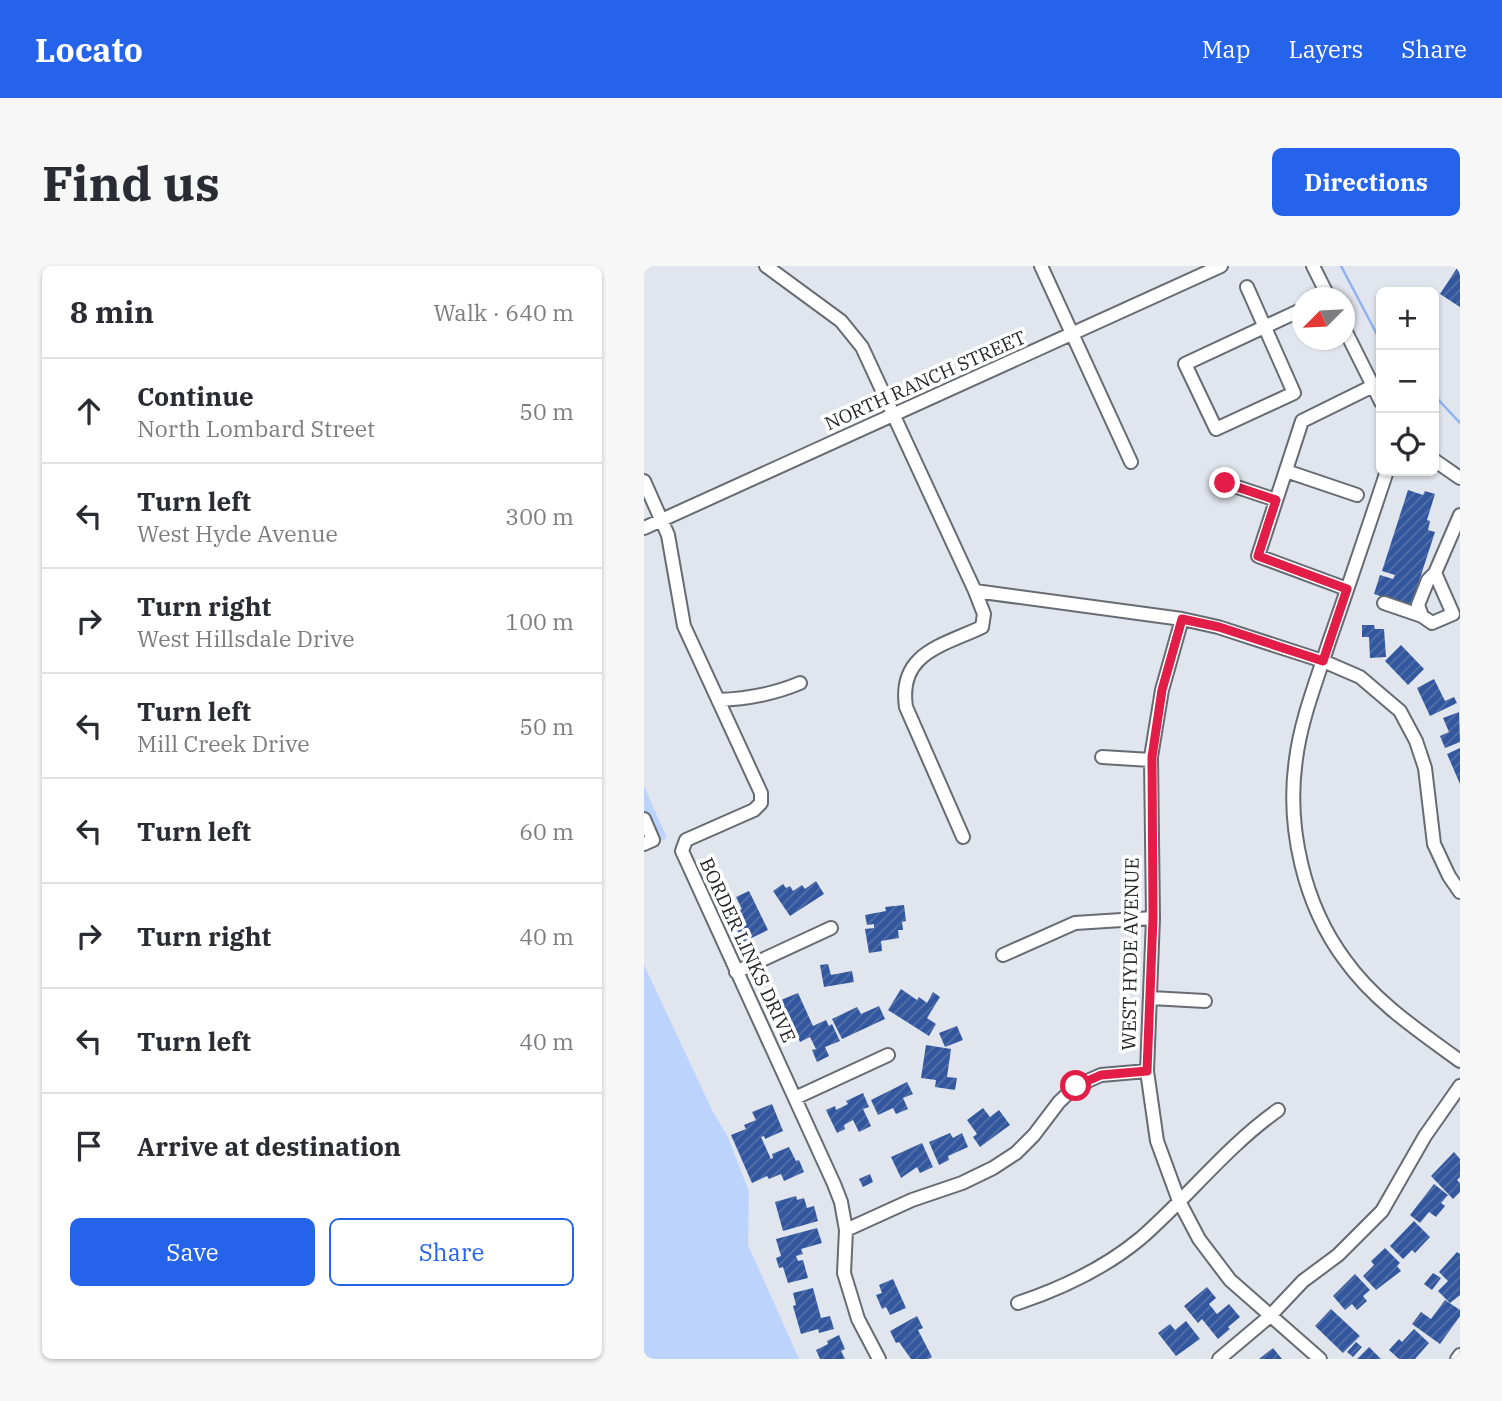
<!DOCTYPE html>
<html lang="en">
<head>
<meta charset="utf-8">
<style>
  :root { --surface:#fff; --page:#f7f7f7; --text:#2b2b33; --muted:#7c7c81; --line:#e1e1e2; --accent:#2563eb }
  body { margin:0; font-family:"IBM Plex Serif",serif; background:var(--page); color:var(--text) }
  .controls { position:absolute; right:21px; top:21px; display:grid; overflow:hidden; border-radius:10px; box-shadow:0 2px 5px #0004 }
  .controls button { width:63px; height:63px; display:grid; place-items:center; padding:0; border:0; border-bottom:2px solid var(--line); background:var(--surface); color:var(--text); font:35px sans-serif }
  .compass { position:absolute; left:648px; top:21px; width:63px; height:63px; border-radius:50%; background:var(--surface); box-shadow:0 2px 5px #0004; rotate:246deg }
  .stop { position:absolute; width:21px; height:21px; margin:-16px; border:5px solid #e11d48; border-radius:50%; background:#fff }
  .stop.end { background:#e11d48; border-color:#fff; box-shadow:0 2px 7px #0008 }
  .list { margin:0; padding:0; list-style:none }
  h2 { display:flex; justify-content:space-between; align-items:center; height:91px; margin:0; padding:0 28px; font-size:30px }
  h2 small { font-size:23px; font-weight:400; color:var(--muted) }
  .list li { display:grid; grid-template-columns:46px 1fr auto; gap:21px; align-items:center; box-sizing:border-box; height:105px; padding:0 28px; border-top:2px solid var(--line) }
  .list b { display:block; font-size:26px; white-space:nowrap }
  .list p { margin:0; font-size:23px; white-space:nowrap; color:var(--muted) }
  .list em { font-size:23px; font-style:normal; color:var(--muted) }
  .actions { display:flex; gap:14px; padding:21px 28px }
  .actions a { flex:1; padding:16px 0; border:2px solid var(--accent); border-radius:10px; text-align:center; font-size:24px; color:var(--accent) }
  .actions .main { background:var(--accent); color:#fff }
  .icon { flex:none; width:38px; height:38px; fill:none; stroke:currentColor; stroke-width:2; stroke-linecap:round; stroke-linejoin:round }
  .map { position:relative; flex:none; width:816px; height:1093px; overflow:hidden; border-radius:10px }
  header { display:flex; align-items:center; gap:42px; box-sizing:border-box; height:98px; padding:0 35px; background:var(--accent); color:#fff }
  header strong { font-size:33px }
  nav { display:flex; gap:38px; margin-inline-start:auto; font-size:24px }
  .intro { display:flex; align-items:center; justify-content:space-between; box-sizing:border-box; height:168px; padding:0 42px }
  h1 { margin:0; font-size:49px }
  .button { padding:18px 32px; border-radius:10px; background:var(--accent); color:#fff; font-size:24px; font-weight:700 }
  main { display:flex; gap:42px; padding:0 42px }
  aside { flex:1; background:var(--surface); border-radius:10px; box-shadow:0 2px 5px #0004 }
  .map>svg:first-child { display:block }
  .green { fill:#bcd4fd }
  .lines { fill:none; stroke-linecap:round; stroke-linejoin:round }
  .stream { stroke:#8fb2f1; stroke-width:2.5 }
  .building { fill:url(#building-hatch) }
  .minor-casing { stroke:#676b72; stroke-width:16 }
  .minor { stroke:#fff; stroke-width:12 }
  .route { stroke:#e11d48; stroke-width:9 }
  .labels { text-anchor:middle; stroke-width:7; stroke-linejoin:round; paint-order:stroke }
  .street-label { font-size:19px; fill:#252629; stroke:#fff }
</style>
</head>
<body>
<header>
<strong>Locato</strong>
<nav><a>Map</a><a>Layers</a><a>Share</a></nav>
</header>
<div class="intro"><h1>Find us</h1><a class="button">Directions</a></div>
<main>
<aside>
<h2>8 min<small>Walk · 640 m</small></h2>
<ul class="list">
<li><svg class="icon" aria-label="ahead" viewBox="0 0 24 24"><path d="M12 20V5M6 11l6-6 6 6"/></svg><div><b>Continue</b><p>North Lombard Street</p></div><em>50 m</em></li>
<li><svg class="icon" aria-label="left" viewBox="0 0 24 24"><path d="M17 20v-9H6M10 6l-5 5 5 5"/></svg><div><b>Turn left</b><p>West Hyde Avenue</p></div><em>300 m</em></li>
<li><svg class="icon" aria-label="right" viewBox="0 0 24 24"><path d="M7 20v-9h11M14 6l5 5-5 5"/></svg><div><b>Turn right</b><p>West Hillsdale Drive</p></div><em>100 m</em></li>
<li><svg class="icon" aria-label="left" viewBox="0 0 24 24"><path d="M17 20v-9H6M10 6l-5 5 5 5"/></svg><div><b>Turn left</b><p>Mill Creek Drive</p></div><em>50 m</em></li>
<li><svg class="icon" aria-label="left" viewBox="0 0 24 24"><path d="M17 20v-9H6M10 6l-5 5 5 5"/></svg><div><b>Turn left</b></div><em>60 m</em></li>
<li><svg class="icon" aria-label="right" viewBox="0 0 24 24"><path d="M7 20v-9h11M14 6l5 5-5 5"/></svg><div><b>Turn right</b></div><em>40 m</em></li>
<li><svg class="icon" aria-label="left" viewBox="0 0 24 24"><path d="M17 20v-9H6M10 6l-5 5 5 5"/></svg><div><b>Turn left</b></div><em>40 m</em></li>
<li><svg class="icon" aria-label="arrive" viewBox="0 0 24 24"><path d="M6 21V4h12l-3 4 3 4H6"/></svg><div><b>Arrive at destination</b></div></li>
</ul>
<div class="actions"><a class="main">Save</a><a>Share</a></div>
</aside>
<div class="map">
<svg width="816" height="1093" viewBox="0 0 816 1093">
  <defs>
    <pattern id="building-hatch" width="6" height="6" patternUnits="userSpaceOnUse" patternTransform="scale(1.75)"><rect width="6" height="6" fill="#32579f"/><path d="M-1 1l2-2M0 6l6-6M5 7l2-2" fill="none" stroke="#5571a7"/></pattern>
  </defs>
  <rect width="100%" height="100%" fill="#e1e5ed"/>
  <!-- green -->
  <path class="green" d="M0,520L23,572L0,583Z
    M0,699L69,846L84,871L105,926L104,979L155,1093H0Z"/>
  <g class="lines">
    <!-- stream -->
    <path class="stream" d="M697,0L737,76
      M790,129L816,157"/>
  </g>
  <!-- building -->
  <path class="building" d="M813,2L816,4V41L796,28Z
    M764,224L779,229L781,225L791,228L783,254L786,255L784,264L791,266L767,340L730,328L736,309L749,313L751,309L738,305Z
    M718,359H730L731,363H740L742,391L726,392L725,371H718Z
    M757,379L780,403L764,419L741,395Z
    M790,413L801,435L810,431L813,437L786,450L773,422Z
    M815,446L816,476L801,482L796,470L805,466L799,452Z
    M816,482V518L803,488Z
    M172,615L180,628L146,650L129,625L139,618L142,622L146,620L149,625L158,619L161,623Z
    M105,625L124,664L99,676L93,663L103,659L100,653L91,658L86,648L98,643L92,631Z
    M260,639L262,655L258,656L259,664H254L255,672L237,675L238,685L225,687L221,663L230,662V658L223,659L221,649L242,645L241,641Z
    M184,698L187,709L208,705L210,716L180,721L176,699Z
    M257,723L273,734L275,731L283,737L289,726L296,731L283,752L292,758L285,770L244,744Z
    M154,727L169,760L182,754L185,760L188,758L196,775L181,781L185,790L173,796L168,784L172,783L166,771L156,776L152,767L147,769L132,736Z
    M235,740L241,753L198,773L188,753L213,741L217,748Z
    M313,760L319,774L301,781L295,767Z
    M282,779L307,783L303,811L313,812L311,824L291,821L292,814L277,812Z
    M263,816L269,828L259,832L264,843L252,848L249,842L234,849L227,834Z
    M219,827L225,841L219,843L227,860L215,866L209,854L200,859L201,863L193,867L182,844L191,840L192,844L204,838L202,835Z
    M128,838L139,865L121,873L120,870L117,871L127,893L129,892L128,888L145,881L152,895L155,894L160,906L140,915L137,908L125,913L123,910L108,917L87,869L102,863L100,859L112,854L108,846Z
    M339,842L346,851L355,844L366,859L336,881L329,871L333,868L323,854Z
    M306,867L309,872L318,867L324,881L304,890L305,894L295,899L285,876Z
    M278,877L289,901L276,907L273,901L257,912L247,891Z
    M810,886L816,893V911L813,914L816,917V926L809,933L787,910Z
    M226,908L229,916L219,921L215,913Z
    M790,918L804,929L797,937L801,940L792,951L785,946L776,957L766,949Z
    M152,930L153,934L160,932L163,942L170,940L174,955L139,965L131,936Z
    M770,955L786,971L771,987L768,984L759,993L746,980Z
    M173,962L178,977L157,983L159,988L152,990L154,995L159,994L164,1012L144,1017L139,1001L135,1002L132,992L137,990L132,973Z
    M741,982L756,997L753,1000L757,1005L732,1024L719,1010L730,999L727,995Z
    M813,986L816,988V1029L806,1037L794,1025L804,1015L795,1006Z
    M789,1007L797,1012L788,1024L780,1018Z
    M711,1008L726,1024L719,1030L723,1035L713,1044L708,1038L701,1044L689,1030Z
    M249,1013L262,1042L246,1049L242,1041L238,1043L232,1029L238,1027L235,1019Z
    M563,1021L572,1032L565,1038L573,1048L585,1038L596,1051L584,1061L586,1063L574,1073L558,1053L554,1057L540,1040Z
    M169,1022L177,1052L186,1050L190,1063L175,1067L174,1063L157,1068L149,1040L152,1039L149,1027Z
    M801,1034L816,1044V1050L796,1078L768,1058L777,1046L787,1053Z
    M687,1043L716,1070L699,1087L671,1060Z
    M273,1050L279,1062L274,1064L288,1091L284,1093H267L255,1076L252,1077L246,1065Z
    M542,1055L556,1073L532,1090L514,1067L526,1058L531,1064Z
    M770,1063L785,1077L771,1093H755L745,1084L755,1073L758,1076Z
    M195,1069L201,1083L197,1085L201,1093H176L172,1084L184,1078L183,1075Z
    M712,1076L718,1081L709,1091L703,1086Z
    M725,1081L737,1093H713Z
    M629,1082L638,1093H615Z"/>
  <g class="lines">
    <!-- minor casing -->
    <g class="minor-casing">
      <path id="minor" d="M122,0L197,55L218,81L331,325L340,348L338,361C298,380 254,387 262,441L319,571
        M397,0L487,196
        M669,0L685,32
        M603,21L650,127L572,163L541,98L659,43
        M701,64L737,136
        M790,194L816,212
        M642,205L713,229
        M743,205C724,262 705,319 685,376C673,414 657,453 652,493C642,561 660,639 701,694C731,736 775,765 816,795
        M0,215L24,269L40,360L117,527V537L110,544L42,574L38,585L190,918L197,936L202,964L200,1007L214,1053L235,1093
        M581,217L632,234
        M0,262L577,0
        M703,323L614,290L658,155L729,120
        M331,325L538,353L574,361L679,395L716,411L756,445L772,475L781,502L790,578L805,610L816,626
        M740,337L778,350L788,357L809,348L791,307L816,249
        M778,350L774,339L784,314L791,307
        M538,353L518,424L507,491L509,652L503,805L513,875L535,935L555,973L586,1014L676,1093
        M74,434C103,433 130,428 156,417
        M458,491L507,494
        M0,553L9,574L0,578
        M359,689L431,657L509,652
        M92,706L187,662
        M507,732L561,735
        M151,832L244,789
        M202,964L268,934L318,917L349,902L372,887L390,869L415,836L432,820L457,809L503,805
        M374,1037C419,1022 461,1002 497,972C544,931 583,880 634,844
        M575,1093L626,1050L659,1015L694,989L738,945L781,870L816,820
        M813,1093L816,1089"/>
    </g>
    <!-- minor -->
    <use href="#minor" class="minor"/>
  </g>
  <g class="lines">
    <!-- route -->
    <path class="route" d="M432,820L457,809L503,805L509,652L508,491L518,424L538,353L575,361L679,395L703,323L614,290L632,234L581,217"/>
  </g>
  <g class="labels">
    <!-- street labels -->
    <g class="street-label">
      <text transform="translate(281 114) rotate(-24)" y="7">NORTH RANCH STREET</text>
      <text transform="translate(104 684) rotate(65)" y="7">BORDER LINKS DRIVE</text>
      <text transform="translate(486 688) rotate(-89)" y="7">WEST HYDE AVENUE</text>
    </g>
  </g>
</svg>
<div class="controls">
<button>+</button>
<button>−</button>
<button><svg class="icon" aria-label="locate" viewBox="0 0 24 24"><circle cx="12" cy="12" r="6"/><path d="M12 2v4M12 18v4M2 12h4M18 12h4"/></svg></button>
</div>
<svg class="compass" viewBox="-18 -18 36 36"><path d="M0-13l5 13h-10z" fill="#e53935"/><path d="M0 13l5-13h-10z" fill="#7c7c81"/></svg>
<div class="stop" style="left:432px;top:820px"></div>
<div class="stop end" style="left:581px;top:217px"></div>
</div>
</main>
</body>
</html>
